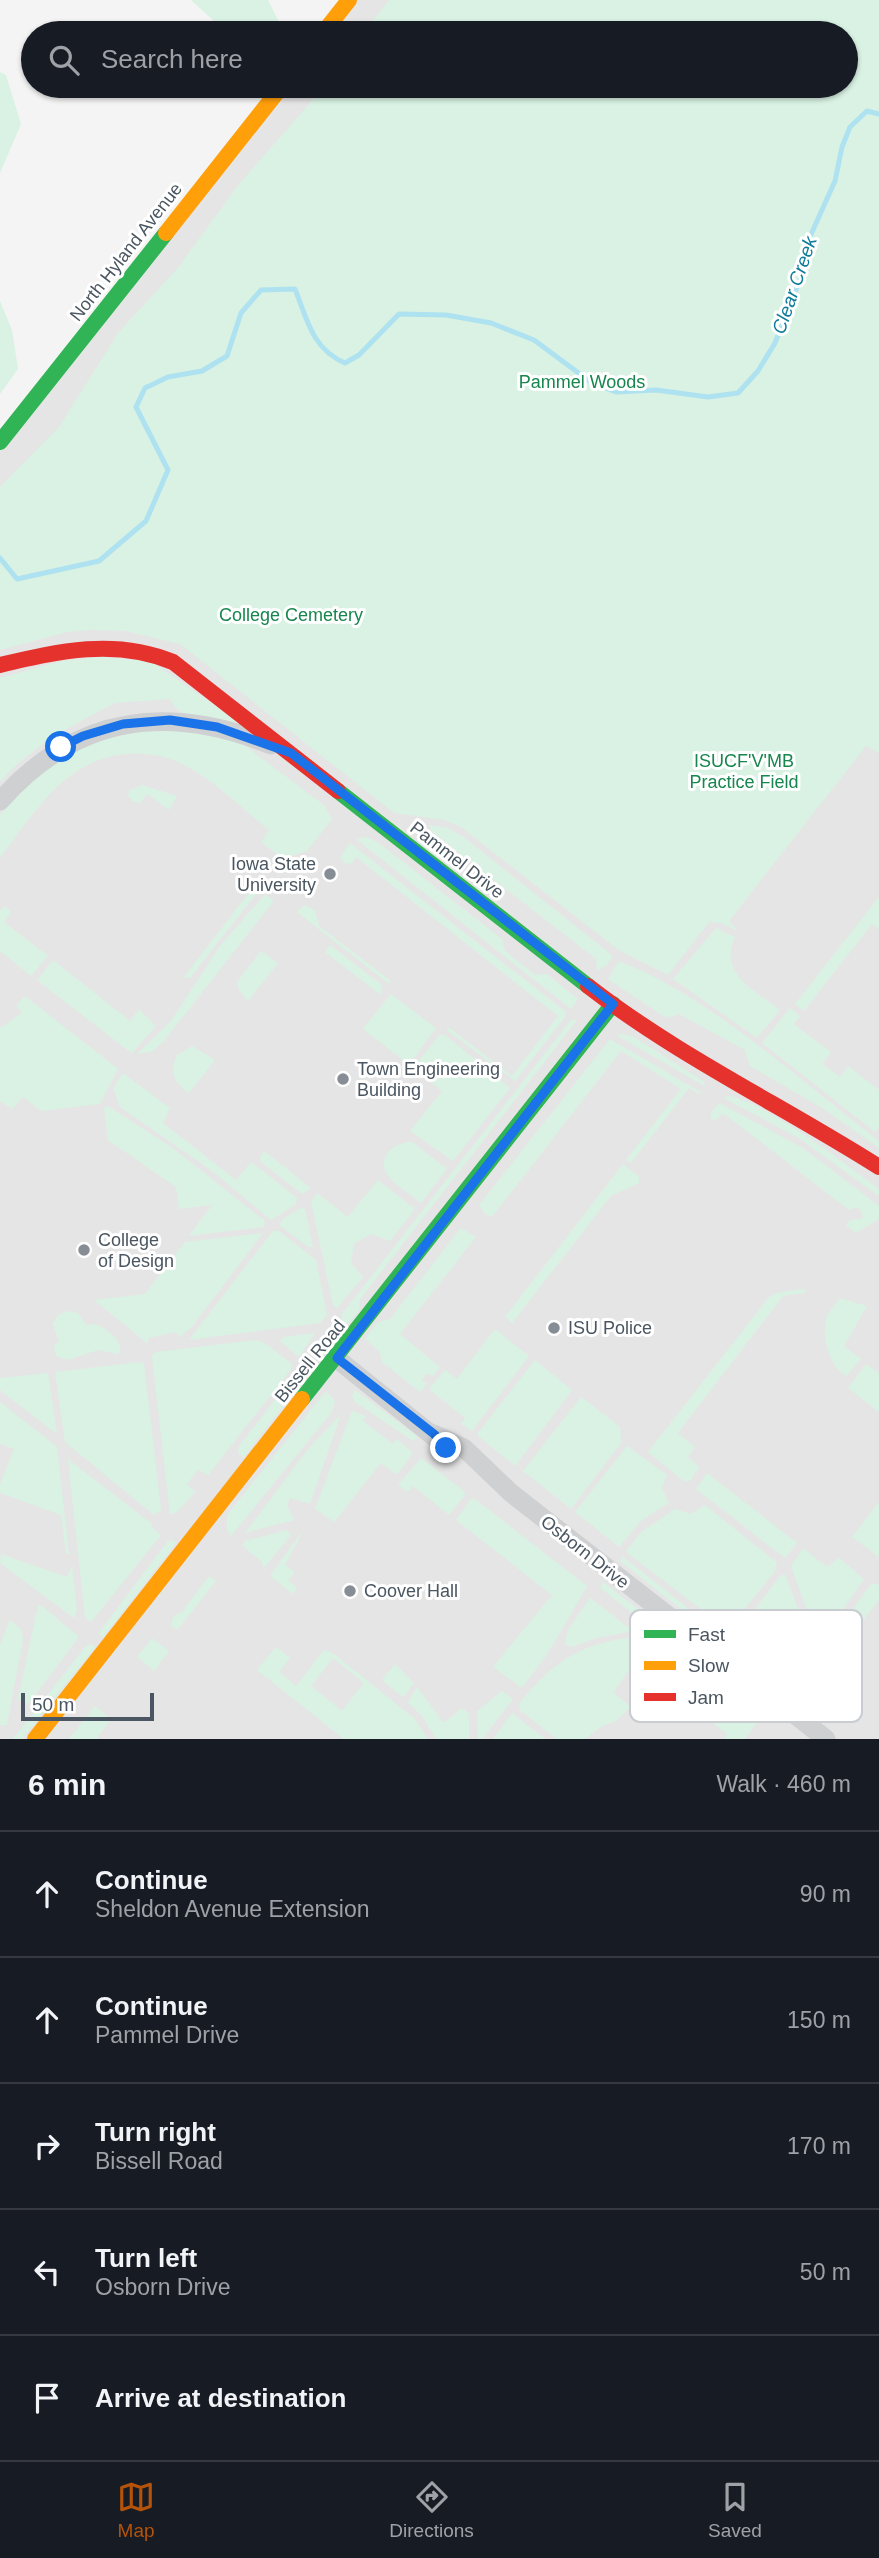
<!DOCTYPE html>
<html lang="en">
<head>
<meta charset="utf-8">
<style>
  :root { --surface:#171b24; --page:#242831; --text:#f1f3f6; --muted:#9ea1a6; --line:#363941; --accent:#b45309 }
  body { margin:0; font-family:Arial,sans-serif; background:var(--page); color:var(--text) }
  .scale { position:absolute; left:21px; bottom:18px; width:133px; box-sizing:border-box; padding-left:7px; border:4px solid #4a5661; border-top:0; font-size:19px; line-height:24px; white-space:nowrap; color:#4a5661; -webkit-text-stroke:5px #fff; paint-order:stroke }
  .stop { position:absolute; width:21px; height:21px; margin:-16px; border:5px solid #1a73e8; border-radius:50%; background:#fff }
  .stop.end { background:#1a73e8; border-color:#fff; box-shadow:0 2px 7px #0008 }
  .list { margin:0; padding:0; list-style:none }
  h2 { display:flex; justify-content:space-between; align-items:center; height:91px; margin:0; padding:0 28px; font-size:30px }
  h2 small { font-size:23px; font-weight:400; color:var(--muted) }
  .list li { display:grid; grid-template-columns:46px 1fr auto; gap:21px; align-items:center; box-sizing:border-box; height:126px; padding:0 28px; border-top:2px solid var(--line) }
  .list b { display:block; font-size:26px; white-space:nowrap }
  .list p { margin:0; font-size:23px; white-space:nowrap; color:var(--muted) }
  .list em { font-size:23px; font-style:normal; color:var(--muted) }
  .icon { flex:none; width:38px; height:38px; fill:none; stroke:currentColor; stroke-width:2; stroke-linecap:round; stroke-linejoin:round }
  .map { position:relative; flex:none; width:879px; height:1739px; overflow:hidden }
  .search { position:absolute; background:var(--surface); box-shadow:0 2px 5px #0004; left:21px; right:21px; top:21px; height:77px; display:flex; align-items:center; gap:18px; box-sizing:border-box; padding:0 24px; border-radius:38px; color:var(--muted); font-size:26px }
  .sheet { height:721px; background:var(--surface) }
  nav { display:flex; justify-content:space-around; align-items:center; box-sizing:border-box; height:98px; border-top:2px solid var(--line); background:var(--surface); font-size:19px; color:var(--muted) }
  nav a { display:grid; justify-items:center; gap:4px }
  nav .on { color:var(--accent) }
  .map>svg:first-child { display:block }
  .education { fill:#e6e5e6 }
  .green { fill:#d9f2e3; fill-rule:evenodd }
  .lines { fill:none; stroke-linecap:round; stroke-linejoin:round }
  .stream { stroke:#aee2f0; stroke-width:5 }
  .street { stroke:#ced0d2; stroke-width:19 }
  .fast { stroke:#30b455; stroke-width:16 }
  .slow { stroke:#ff9f0a; stroke-width:16 }
  .jam { stroke:#e5322d; stroke-width:16 }
  .route { stroke:#1a73e8; stroke-width:9 }
  .poi-dot { fill:#868d94; stroke:#fff; stroke-width:2.5 }
  .labels { text-anchor:middle; stroke-width:6; stroke-linejoin:round; paint-order:stroke }
  .street-label { font-size:18px; fill:#4a5661; stroke:#fff }
  .park-label { font-size:18px; fill:#17864f; stroke:#fff }
  .poi-label { font-size:18px; fill:#4a5661; stroke:#fff; text-anchor:start }
  .water-label { font-size:19px; font-style:italic; fill:#0c7c9b; stroke:#fff }
  .key { fill:#fff; stroke:#c9ccd0; stroke-width:2 }
  .key-label { font-size:19px; fill:#4a5661 }
</style>
</head>
<body>
<div class="map">
<svg width="879" height="1739" viewBox="0 0 879 1739">
  <rect width="100%" height="100%" fill="#f4f4f4"/>
  <!-- education -->
  <path class="education" d="M349,0H879V1739H0V442L282,86H846V33H323Z"/>
  <!-- green -->
  <path class="green" d="M191,0H268L281,26L279,33H227Z
    M389,0H879V753L866,746L729,921L738,931L721,923L709,922L668,975L620,951L461,827L444,820L394,813L180,644L125,631L92,630L68,632L0,650V487L59,427L118,333L177,269L240,183L325,86H846V33H363Z
    M0,72L6,75L21,124L0,173Z
    M0,301L12,330L18,369L0,394Z
    M105,657L152,662L244,726C219,722 183,725 170,699L115,703C73,725 32,745 0,782V678L62,661Z
    M171,727L241,743L324,805L332,819L307,851L283,859L261,842L269,830C241,808 212,778 180,763C164,755 144,753 127,754C65,759 35,812 0,858V815L50,762L110,734Z
    M142,785L174,795L177,797L169,810L147,794L140,803L132,801L128,795L130,790Z
    M429,825L448,828L465,838L613,956L607,965L597,971L596,959L432,832Z
    M366,837L379,843L502,939L505,951L535,975L547,974L578,999L571,1009L356,839Z
    M350,843L566,1012V1016L515,1081L448,1031L447,1026L512,1076L558,1016L356,857L351,864L344,863L340,857Z
    M255,885L260,889L190,978H183Z
    M265,894L274,901L163,1042L153,1051L137,1054L171,1021L220,946Z
    M879,897V929L872,924L804,1011L795,1004Z
    M305,905L315,910L319,926L391,981L389,984L297,912Z
    M5,906L11,912L4,922L48,956L31,976L0,951V911Z
    M716,928L735,937C718,974 754,990 780,1010L757,1038L673,979Z
    M330,945L382,985L381,995L325,952Z
    M261,951L278,963L248,1001L239,990L237,982Z
    M53,960L130,1021L139,1009L156,1026L132,1053L126,1049L37,980Z
    M619,961C708,995 802,1082 879,1141V1148L822,1108L750,1066L745,1050L679,1014L666,1018L608,979Z
    M391,994L436,1028L409,1065L363,1029Z
    M25,996L118,1069L100,1104L41,1111L23,1097L12,1109L0,1101V1028L22,1013L16,1006Z
    M790,1008L800,1016L794,1024L831,1052L822,1064L840,1077L848,1066L879,1090V1127L875,1132L762,1043Z
    M571,1020H577L360,1299L359,1310L348,1324L342,1322V1314Z
    M440,1034L445,1035L510,1088L453,1161L410,1131L442,1091L413,1068Z
    M622,1034L634,1037L703,1081L706,1087L616,1035Z
    M610,1039L702,1093L699,1094L689,1088L631,1163L626,1160L681,1089L621,1051L492,1217L485,1214L479,1205Z
    M192,1046L215,1060L189,1093C174,1083 169,1073 177,1055Z
    M123,1073L170,1108L163,1123L236,1180L251,1162L297,1198L296,1204L271,1220L212,1171L120,1107L113,1088Z
    M728,1096C765,1101 847,1165 879,1189V1196L800,1139L724,1098Z
    M719,1103L803,1148L879,1206V1219L856,1233L846,1225L850,1220L863,1218L860,1209L855,1207L849,1210L723,1113L717,1119L712,1120L710,1114Z
    M108,1106L174,1149L265,1221L264,1227L189,1236L212,1205L179,1209L176,1187L108,1140L104,1108Z
    M412,1142L447,1169L421,1203C411,1195 398,1187 390,1178C374,1159 393,1142 412,1142Z
    M264,1151L311,1188L302,1194L261,1162L260,1157Z
    M623,1164L639,1177V1183L611,1196L512,1323L505,1317Z
    M378,1180L415,1209L390,1241L371,1234L354,1244L351,1263L363,1277L337,1308L333,1305L311,1202L317,1193L348,1217Z
    M301,1208L305,1209L313,1247H308L279,1225L284,1218Z
    M461,1228L476,1237L400,1334L440,1367L433,1376L427,1373L422,1380L427,1384L420,1392L382,1362L380,1352L365,1339L377,1323L390,1319Z
    M273,1231H279L316,1260L327,1315L320,1323L189,1340Z
    M263,1233L191,1328L179,1337L176,1332L148,1338V1344L94,1300L145,1294L185,1242Z
    M802,1289L807,1290L804,1293L783,1296L678,1433L695,1447L688,1457L699,1467L690,1481H684L648,1452L769,1297L776,1293Z
    M840,1298L867,1306L844,1346L861,1359L847,1376C830,1368 820,1335 827,1316C830,1310 836,1304 840,1298Z
    M67,1311L78,1313L86,1325L96,1324C107,1330 122,1338 120,1352L116,1354L98,1350L68,1360L56,1356L54,1347L59,1341L53,1324L58,1315Z
    M495,1329L529,1356L472,1431L461,1424L465,1418L429,1389L445,1370L457,1379Z
    M315,1333L299,1357L280,1341L283,1337Z
    M256,1340L265,1343L291,1363L292,1368L208,1475L198,1470L187,1484L195,1492L176,1513L170,1514L152,1356L155,1352Z
    M535,1360L572,1390L515,1466L478,1436V1433Z
    M140,1362L144,1364L161,1510L154,1515L65,1442L55,1372Z
    M866,1364L879,1373V1412L848,1388Z
    M302,1372L306,1377L243,1458L238,1453L239,1446L296,1373Z
    M48,1373L57,1434L0,1390V1378Z
    M355,1390L418,1437L413,1441L355,1402L352,1396Z
    M326,1391L335,1401L332,1412L231,1536L227,1530V1515Z
    M581,1397L620,1427L621,1443L571,1509L523,1471Z
    M0,1402L57,1447L69,1554H66L61,1515L0,1493V1484L14,1449L0,1444Z
    M352,1411L366,1416L363,1421L393,1444L397,1439L413,1453L397,1475L381,1463L334,1522L315,1509Z
    M341,1414L310,1504L290,1498L287,1506L294,1520L245,1533L309,1448Z
    M627,1446L667,1475L662,1488L669,1503L642,1520L619,1547L575,1512Z
    M421,1458L464,1491L465,1495L449,1515L413,1486L407,1492L398,1485Z
    M68,1459L152,1524L151,1526L161,1535L91,1622L85,1618Z
    M707,1473L797,1543L785,1558L696,1489Z
    M471,1499H475L587,1586L548,1653L522,1688L493,1667L552,1595L456,1520Z
    M879,1502V1557L852,1537Z
    M705,1505L777,1563L775,1571L728,1630L626,1552L640,1533L675,1509L691,1514Z
    M304,1529L285,1565L295,1572L288,1580L297,1588L293,1594L270,1576Z
    M287,1530L291,1535L263,1569L262,1562L243,1546L245,1541Z
    M173,1540L176,1543L103,1637L98,1634L168,1541Z
    M803,1548L827,1567L839,1558L864,1579L819,1644L791,1566Z
    M1,1554L67,1577L72,1565L77,1611L74,1618L0,1563Z
    M622,1556L722,1635L721,1641L620,1561Z
    M785,1574L813,1649L793,1675L784,1669L781,1673L735,1636L780,1576Z
    M209,1576L216,1581L177,1630L171,1626L173,1617L183,1611Z
    M603,1582L705,1661L698,1664L600,1588Z
    M872,1583L879,1585V1600L835,1655L826,1646Z
    M590,1598L629,1628L634,1623L639,1630L597,1638L571,1647L565,1645L568,1630Z
    M41,1605L79,1637L29,1703L24,1704L18,1699L38,1606Z
    M10,1620L21,1629L23,1640L7,1725H0V1644Z
    M652,1637L695,1672L678,1695L635,1663L613,1692L631,1707L616,1721L602,1726L585,1739H557L520,1710L519,1704C555,1658 592,1636 652,1637Z
    M152,1638L169,1651L154,1671L137,1657Z
    M91,1644L95,1647L22,1739H13L86,1646Z
    M276,1647L290,1658L279,1672L296,1686L324,1650L334,1654L415,1719L428,1739H344L257,1670ZM333,1658L364,1683L342,1711L311,1686Z
    M395,1664L414,1683L403,1697L382,1680Z
    M704,1679L758,1722L745,1739H724L727,1734L685,1701Z
    M417,1687L444,1723L462,1708L469,1714V1739H436L422,1716L408,1702Z
    M502,1691L513,1699L482,1739H478L477,1711Z
    M95,1706L111,1719L96,1739H69Z
    M512,1713L545,1739H493Z"/>
  <g class="lines">
    <!-- stream -->
    <path class="stream" d="M0,558L17,579L99,561L146,521L168,470L136,407L145,388L168,377L202,371L227,356L241,313L261,290L295,289C307,319 312,349 345,363L359,355L399,314L446,315L491,323L534,340L592,383L616,392L656,390L708,397L738,393L758,371L775,343L803,272L808,241L835,181L842,147L850,127L867,111L879,114"/>
    <!-- street -->
    <path class="street" d="M0,801C76,715 167,703 271,745
      M336,1358L443,1444
      M434,1434L464,1448L511,1493L826,1739"/>
    <!-- fast -->
    <path class="fast" d="M0,442L166,233
      M338,791L588,986
      M302,1399L613,1004"/>
    <!-- slow -->
    <path class="slow" d="M323,33L349,0
      M166,233L282,86
      M35,1739L302,1399"/>
    <!-- jam -->
    <path class="jam" d="M0,665C59,651 115,638 173,662L338,791
      M588,986C678,1056 783,1106 879,1167"/>
  </g>
  <g class="lines">
    <!-- route -->
    <path class="route" d="M61,747L83,736L123,724L170,720L217,727L291,753L613,1004L337,1358L434,1434L446,1448"/>
  </g>
  <!-- markers -->
  <g class="poi-dot">
    <circle cx="330" cy="874" r="7"/>
    <circle cx="343" cy="1079" r="7"/>
    <circle cx="84" cy="1250" r="7"/>
    <circle cx="554" cy="1328" r="7"/>
    <circle cx="350" cy="1591" r="7"/>
  </g>
  <g class="labels">
    <!-- street labels -->
    <g class="street-label">
      <text transform="translate(126 252) rotate(-52)" y="6">North Hyland Avenue</text>
      <text transform="translate(457 860) rotate(38)" y="6">Pammel Drive</text>
      <text transform="translate(310 1361) rotate(-51)" y="6">Bissell Road</text>
      <text transform="translate(585 1552) rotate(38)" y="6">Osborn Drive</text>
    </g>
    <!-- park labels -->
    <g class="park-label">
      <text x="582" y="388">Pammel Woods</text>
      <text x="291" y="621">College Cemetery</text>
      <text x="744" y="767">ISUCF'V'MB<tspan x="744" dy="21">Practice Field</tspan></text>
    </g>
    <!-- poi labels -->
    <g class="poi-label">
      <text x="316" y="870" text-anchor="end">Iowa State<tspan x="316" dy="21">University</tspan></text>
      <text x="357" y="1075">Town Engineering<tspan x="357" dy="21">Building</tspan></text>
      <text x="98" y="1246">College<tspan x="98" dy="21">of Design</tspan></text>
      <text x="568" y="1334">ISU Police</text>
      <text x="364" y="1597">Coover Hall</text>
    </g>
    <!-- water labels -->
    <g class="water-label">
      <text transform="translate(794 285) rotate(-71)" y="7">Clear Creek</text>
    </g>
  </g>
  <!-- legend -->
  <rect x="630" y="1610" width="232" height="112" rx="10" class="key"/>
  <rect x="644" y="1630" width="32" height="8" fill="#30b455"/>
  <rect x="644" y="1661" width="32" height="9" fill="#ff9f0a"/>
  <rect x="644" y="1693" width="32" height="8" fill="#e5322d"/>
  <g class="key-label">
    <text x="688" y="1641">Fast</text>
    <text x="688" y="1672">Slow</text>
    <text x="688" y="1704">Jam</text>
  </g>
</svg>
<div class="scale">50 m</div>
<div class="stop" style="left:61px;top:747px"></div>
<div class="stop end" style="left:446px;top:1448px"></div>
<div class="search"><svg class="icon" aria-label="search" viewBox="0 0 24 24"><circle cx="10" cy="10" r="6"/><path d="M15 15l6 6"/></svg>Search here</div>
</div>
<section class="sheet">
<h2>6 min<small>Walk · 460 m</small></h2>
<ul class="list">
<li><svg class="icon" aria-label="ahead" viewBox="0 0 24 24"><path d="M12 20V5M6 11l6-6 6 6"/></svg><div><b>Continue</b><p>Sheldon Avenue Extension</p></div><em>90 m</em></li>
<li><svg class="icon" aria-label="ahead" viewBox="0 0 24 24"><path d="M12 20V5M6 11l6-6 6 6"/></svg><div><b>Continue</b><p>Pammel Drive</p></div><em>150 m</em></li>
<li><svg class="icon" aria-label="right" viewBox="0 0 24 24"><path d="M7 20v-9h11M14 6l5 5-5 5"/></svg><div><b>Turn right</b><p>Bissell Road</p></div><em>170 m</em></li>
<li><svg class="icon" aria-label="left" viewBox="0 0 24 24"><path d="M17 20v-9H6M10 6l-5 5 5 5"/></svg><div><b>Turn left</b><p>Osborn Drive</p></div><em>50 m</em></li>
<li><svg class="icon" aria-label="arrive" viewBox="0 0 24 24"><path d="M6 21V4h12l-3 4 3 4H6"/></svg><div><b>Arrive at destination</b></div></li>
</ul>
</section>
<nav>
<a class="on"><svg class="icon" aria-label="map" viewBox="0 0 24 24"><path d="M3 6l6-2 6 2 6-2v14l-6 2-6-2-6 2zM9 4v14M15 6v14"/></svg>Map</a>
<a><svg class="icon" aria-label="directions" viewBox="0 0 24 24"><path d="M12 3l9 9-9 9-9-9zM9 14v-3h6M13 9l2 2-2 2"/></svg>Directions</a>
<a><svg class="icon" aria-label="saved" viewBox="0 0 24 24"><path d="M7 4h10v16l-5-4-5 4z"/></svg>Saved</a>
</nav>
</body>
</html>
